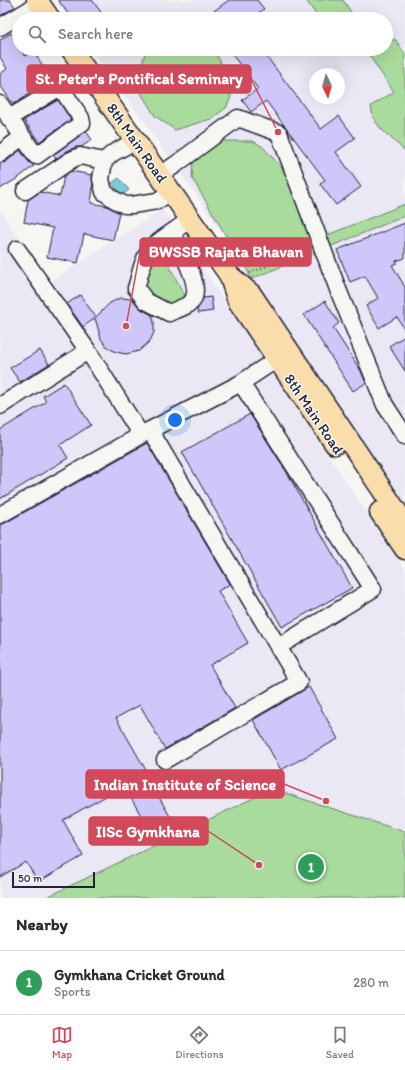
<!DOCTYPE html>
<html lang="en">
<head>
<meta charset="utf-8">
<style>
  :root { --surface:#fff; --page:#f7f7f7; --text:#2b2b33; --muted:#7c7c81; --line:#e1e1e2; --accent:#d1495b }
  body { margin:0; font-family:Itim,sans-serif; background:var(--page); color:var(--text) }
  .compass { position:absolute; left:309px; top:68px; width:36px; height:36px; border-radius:50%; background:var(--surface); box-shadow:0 4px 16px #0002; rotate:175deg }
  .scale { position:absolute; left:12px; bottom:10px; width:83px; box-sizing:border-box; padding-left:4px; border:2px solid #22223b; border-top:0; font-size:11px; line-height:14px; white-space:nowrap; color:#22223b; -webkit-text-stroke:3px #f6f6f2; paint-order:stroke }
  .you { position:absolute; left:175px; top:420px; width:14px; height:14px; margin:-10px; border:3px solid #fff; border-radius:50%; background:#1a73e8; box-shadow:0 0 0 6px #1a73e833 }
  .badge { display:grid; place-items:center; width:26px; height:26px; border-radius:50%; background:var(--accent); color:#fff; font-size:13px; font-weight:700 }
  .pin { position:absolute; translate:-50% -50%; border:2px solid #fff; box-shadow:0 1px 4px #0006 }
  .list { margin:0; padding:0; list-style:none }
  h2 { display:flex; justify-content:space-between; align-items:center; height:52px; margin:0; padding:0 16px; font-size:17px }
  h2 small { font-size:13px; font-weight:400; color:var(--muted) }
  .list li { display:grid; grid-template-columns:26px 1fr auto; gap:12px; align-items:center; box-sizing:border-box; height:64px; padding:0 16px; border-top:1px solid var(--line) }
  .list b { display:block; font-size:15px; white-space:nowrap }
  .list p { margin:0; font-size:13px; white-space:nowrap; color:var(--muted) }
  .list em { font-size:13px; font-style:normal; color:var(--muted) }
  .icon { flex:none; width:22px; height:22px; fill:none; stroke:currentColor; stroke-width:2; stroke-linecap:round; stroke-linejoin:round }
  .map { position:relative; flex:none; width:405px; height:898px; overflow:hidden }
  .search { position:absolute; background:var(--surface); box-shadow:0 4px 16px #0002; left:12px; right:12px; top:12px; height:44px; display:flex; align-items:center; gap:10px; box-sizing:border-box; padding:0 14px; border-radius:22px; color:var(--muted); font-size:15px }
  .sheet { height:116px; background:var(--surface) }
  nav { display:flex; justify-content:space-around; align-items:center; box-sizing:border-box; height:56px; border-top:1px solid var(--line); background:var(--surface); font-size:11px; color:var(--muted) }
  nav a { display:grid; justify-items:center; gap:2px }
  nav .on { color:var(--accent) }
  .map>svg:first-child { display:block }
  .built { fill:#eae8f4; fill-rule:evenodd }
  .green { fill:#a9db9c; stroke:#667e6c }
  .water { fill:#7cccd8; stroke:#588899 }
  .building { fill:#cec7fa; stroke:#22223b }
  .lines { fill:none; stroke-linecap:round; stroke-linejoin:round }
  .minor-casing { stroke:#22223b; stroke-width:19 }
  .major-casing { stroke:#22223b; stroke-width:23 }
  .path { stroke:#22223b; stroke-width:2; stroke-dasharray:1 3; stroke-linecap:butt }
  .minor { stroke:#f6f6f2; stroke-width:16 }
  .major { stroke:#f9deab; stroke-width:20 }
  .labels { text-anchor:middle; stroke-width:3; stroke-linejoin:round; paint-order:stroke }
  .street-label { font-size:15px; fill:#22223b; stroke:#f6f6f2 }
  .leader { fill:none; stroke:#d1495b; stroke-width:1.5 }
  .callout-dot { fill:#d1495b; stroke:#f6f6f2; stroke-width:1.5 }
  .callout { fill:#d1495b; stroke:#d1495b; stroke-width:1.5 }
  .callout-label { font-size:16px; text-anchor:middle; font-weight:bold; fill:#fff }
</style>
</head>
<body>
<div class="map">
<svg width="405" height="898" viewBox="0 0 405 898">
  <rect width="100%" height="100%" fill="#f6f6f2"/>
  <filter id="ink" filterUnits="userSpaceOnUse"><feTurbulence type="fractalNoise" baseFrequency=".025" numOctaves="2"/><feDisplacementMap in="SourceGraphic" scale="8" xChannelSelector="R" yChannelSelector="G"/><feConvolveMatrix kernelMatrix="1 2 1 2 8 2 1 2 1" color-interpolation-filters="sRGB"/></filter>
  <g filter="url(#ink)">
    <!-- built -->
    <path class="built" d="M57,0H405V204L246,268L175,165L91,49H386V19H70ZM315,74H339V98H315Z
      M163,209L405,570V898H0V210L48,283Z
      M405,216V505L251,279Z"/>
    <!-- green -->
    <path class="green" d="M306,0H343L351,12L341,19H319Z
      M395,39L405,54V151L381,129L373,118L371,106L394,92L369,55L379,49H386V44Z
      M146,49H212L220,60L225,80L229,85L231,97L226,108L211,119L175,130L155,116L136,85V72L143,61Z
      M226,141H253L263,147L282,168L304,207L310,237L295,248L405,204V216L251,279L246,268L282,253L249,258L230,243L218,222L192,178L193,160L207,145Z
      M160,247L185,297L168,305L149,297L142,286L148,263Z
      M272,789L405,832V898H45Z"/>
    <!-- water -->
    <path class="water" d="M119,178L129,190L122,195L112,183Z"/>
    <!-- building -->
    <path class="building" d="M0,0H10L15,7L0,16Z
      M58,0H92L106,19H72Z
      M229,0H257L264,9L250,19H203Z
      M11,33L19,46V49H21L25,56L33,51L52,79L13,104L0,85V74L7,69L0,57V40Z
      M228,49H261L321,129L339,116L355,138L336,152L361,187L336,205L320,184L325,180L266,101L251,112L242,100L258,89Z
      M58,100L71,120L39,142L24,120Z
      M86,131L92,140L81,147H76L67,151L56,159L53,155Z
      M20,150L28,161L34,166L18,178L0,189V163L6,162Z
      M71,171L92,175L93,188L91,203L107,206L119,213L113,240L84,234L78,263L47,257L53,228L24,222L28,200L40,192L60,196L64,176Z
      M405,223V258L396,261L397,263L392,265L405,287V330L397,317L379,328L366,306L378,298L365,276L350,282L337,250Z
      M80,295L96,317L110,303L120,298L132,299L141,309L152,315L154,322V332L150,341L139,351L126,354L116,352L107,347L101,339L95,318L83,327L67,304Z
      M211,297L213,311L198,313L197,309L203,298Z
      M325,301L339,323L333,328L361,371L366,383L353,391L304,315Z
      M405,336V371L389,346Z
      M40,350L49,364L20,382L10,368Z
      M64,383L91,425L60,445L68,458L0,499V430L46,402L43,396Z
      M250,414L286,471L352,588L282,627L182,452Z
      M147,443L230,584L218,591L248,643L210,665L235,708L165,749L140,705L116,718L147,772L145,773L171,818L150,831L124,786L63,820L83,856L38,882L26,862L0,877V525L5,523Z
      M309,687L338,739L281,770L253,720Z"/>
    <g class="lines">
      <!-- minor casing -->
      <g class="minor-casing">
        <path id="minor" d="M0,27L39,4
          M0,104L36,156L82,123L81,118L61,88
          M9,118L87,71
          M135,141L113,153L104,161L101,179L104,192L115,200L125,205H132L157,201L171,192
          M0,154L22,137
          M160,175L175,165L238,118L279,133L339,292L385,405L405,436
          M25,191L71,160L80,156L104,161
          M172,232C179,247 207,292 189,304C183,308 175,310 169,313L146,301L136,288C140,276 142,260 150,250C157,240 180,228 190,219
          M17,249L88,351
          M241,383L373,589L278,647
          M0,406L88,351L141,435
          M150,430L299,682L165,760
          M0,515L150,430L241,383L286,353"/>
      </g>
      <!-- major casing -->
      <g class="major-casing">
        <path id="major" d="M37,0L50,19
          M71,49L230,276L251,294L405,524
          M230,277L238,301L335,444
          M380,512L405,549"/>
      </g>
      <!-- path -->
      <path class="path" d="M250,273L294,255"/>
      <!-- minor -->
      <use href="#minor" class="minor"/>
      <!-- major -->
      <use href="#major" class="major"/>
    </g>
  </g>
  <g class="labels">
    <!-- street labels -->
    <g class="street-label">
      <text transform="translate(137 143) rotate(55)" y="5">8th Main Road</text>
      <text transform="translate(314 414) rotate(56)" y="5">8th Main Road</text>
    </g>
  </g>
  <!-- callouts -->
  <path class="leader" d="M278 132L251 79M126 326L140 252M326 801L284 784M259 865L208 831"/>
  <g class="callout-dot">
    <circle cx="278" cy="132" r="4"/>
    <circle cx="126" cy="326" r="4"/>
    <circle cx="326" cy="801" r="4"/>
    <circle cx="259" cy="865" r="4"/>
  </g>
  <g class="callout">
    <rect x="27" y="65" width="224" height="28" rx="4"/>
    <rect x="140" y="238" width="171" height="28" rx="4"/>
    <rect x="86" y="770" width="198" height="28" rx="4"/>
    <rect x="89" y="817" width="119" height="28" rx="4"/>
  </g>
  <g class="callout-label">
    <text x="139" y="84">St. Peter's Pontifical Seminary</text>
    <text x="226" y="257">BWSSB Rajata Bhavan</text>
    <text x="185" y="790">Indian Institute of Science</text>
    <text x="148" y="837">IISc Gymkhana</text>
  </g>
</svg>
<svg class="compass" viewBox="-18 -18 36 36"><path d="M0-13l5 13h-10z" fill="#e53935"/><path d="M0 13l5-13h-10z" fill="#7c7c81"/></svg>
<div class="scale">50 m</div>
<div class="you"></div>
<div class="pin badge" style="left:311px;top:867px;background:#2e9e5b">1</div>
<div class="search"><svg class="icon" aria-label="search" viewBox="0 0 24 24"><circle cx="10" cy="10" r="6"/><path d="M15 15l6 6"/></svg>Search here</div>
</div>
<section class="sheet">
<h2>Nearby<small></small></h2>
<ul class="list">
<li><span class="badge" style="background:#2e9e5b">1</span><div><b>Gymkhana Cricket Ground</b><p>Sports</p></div><em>280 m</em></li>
</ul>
</section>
<nav>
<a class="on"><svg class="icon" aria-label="map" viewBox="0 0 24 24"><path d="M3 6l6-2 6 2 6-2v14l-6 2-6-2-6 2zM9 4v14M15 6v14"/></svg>Map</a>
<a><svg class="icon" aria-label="directions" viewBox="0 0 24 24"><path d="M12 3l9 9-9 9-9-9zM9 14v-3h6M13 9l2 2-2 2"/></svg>Directions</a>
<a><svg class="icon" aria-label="saved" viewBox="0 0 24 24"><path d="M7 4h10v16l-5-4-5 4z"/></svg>Saved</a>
</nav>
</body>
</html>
